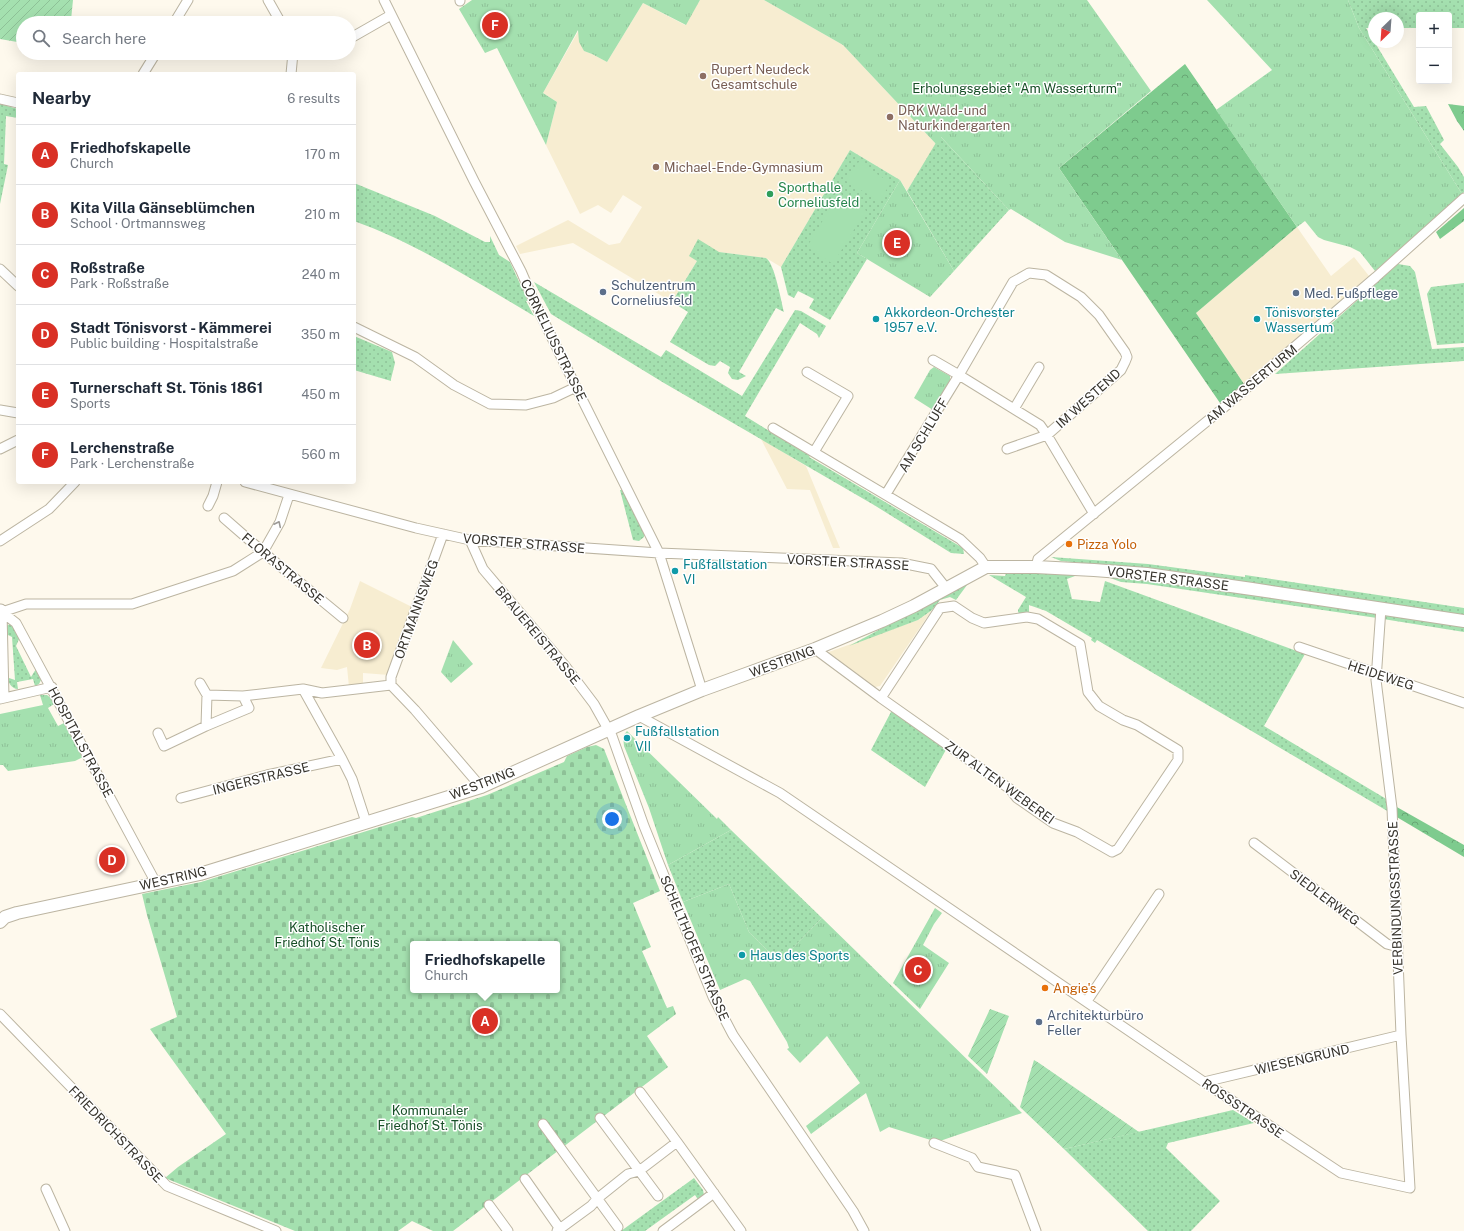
<!DOCTYPE html>
<html lang="en">
<head>
<meta charset="utf-8">
<style>
  :root { --surface:#fff; --page:#f2f2f3; --text:#1f2937; --muted:#747a83; --line:#e0e1e3; --accent:#d93025 }
  body { margin:0; font-family:"Public Sans",sans-serif; background:var(--page); color:var(--text) }
  .controls { position:absolute; right:12px; top:12px; display:grid; overflow:hidden; border-radius:4px; box-shadow:0 4px 16px #0002 }
  .controls button { width:36px; height:36px; display:grid; place-items:center; padding:0; border:0; border-bottom:1px solid var(--line); background:var(--surface); color:var(--text); font:20px sans-serif }
  .compass { position:absolute; left:1368px; top:12px; width:36px; height:36px; border-radius:50%; background:var(--surface); box-shadow:0 4px 16px #0002; rotate:205deg }
  .you { position:absolute; left:612px; top:819px; width:14px; height:14px; margin:-10px; border:3px solid #fff; border-radius:50%; background:#1a73e8; box-shadow:0 0 0 6px #1a73e833 }
  .badge { display:grid; place-items:center; width:26px; height:26px; border-radius:50%; background:var(--accent); color:#fff; font-size:13px; font-weight:700 }
  .pin { position:absolute; translate:-50% -50%; border:2px solid #fff; box-shadow:0 1px 4px #0006 }
  .popup { position:absolute; left:410px; top:941px; width:150px; height:52px; box-sizing:border-box; display:grid; place-content:center; border-radius:4px; background:var(--surface); filter:drop-shadow(0 1px 3px #0005); font-size:13px; white-space:nowrap; color:var(--muted) }
  .popup b { font-size:15px; color:var(--text) }
  .popup::after { content:''; position:absolute; left:50%; top:100%; margin-left:-8px; border:8px solid transparent; border-top-color:var(--surface) }
  .list { margin:0; padding:0; list-style:none }
  h2 { display:flex; justify-content:space-between; align-items:center; height:52px; margin:0; padding:0 16px; font-size:17px }
  h2 small { font-size:13px; font-weight:400; color:var(--muted) }
  .list li { display:grid; grid-template-columns:26px 1fr auto; gap:12px; align-items:center; box-sizing:border-box; height:60px; padding:0 16px; border-top:1px solid var(--line) }
  .list b { display:block; font-size:15px; white-space:nowrap }
  .list p { margin:0; font-size:13px; white-space:nowrap; color:var(--muted) }
  .list em { font-size:13px; font-style:normal; color:var(--muted) }
  .icon { flex:none; width:22px; height:22px; fill:none; stroke:currentColor; stroke-width:2; stroke-linecap:round; stroke-linejoin:round }
  .map { position:relative; flex:none; width:1464px; height:1231px; overflow:hidden }
  .search { position:absolute; background:var(--surface); box-shadow:0 4px 16px #0002; left:16px; top:16px; width:340px; height:44px; display:flex; align-items:center; gap:10px; box-sizing:border-box; padding:0 14px; border-radius:22px; color:var(--muted); font-size:15px }
  .panel { position:absolute; background:var(--surface); box-shadow:0 4px 16px #0002; left:16px; top:72px; width:340px; height:412px; border-radius:4px }
  .map>svg:first-child { display:block }
  .built { fill:#f7edd1 }
  .grass { fill:url(#grass-dots) }
  .forest { fill:url(#forest-crowns) }
  .cemetery { fill:url(#cemetery-stones); fill-rule:evenodd }
  .park { fill:url(#park-tufts) }
  .garden { fill:url(#garden-furrows) }
  .pitch { fill:#a4e0af }
  .lines { fill:none; stroke-linecap:round; stroke-linejoin:round }
  .minor-casing { stroke:#bcb5a2; stroke-width:11 }
  .tertiary-casing { stroke:#bcb5a2; stroke-width:14 }
  .minor { stroke:#fff; stroke-width:9 }
  .tertiary { stroke:#fff; stroke-width:12 }
  .oneway { stroke:#9c9a96 }
  .education-dot { fill:#8d6e63; stroke:#fff; stroke-width:1.5 }
  .leisure-dot { fill:#2e9e5b; stroke:#fff; stroke-width:1.5 }
  .service-dot { fill:#5c6f8a; stroke:#fff; stroke-width:1.5 }
  .culture-dot { fill:#0f9aa8; stroke:#fff; stroke-width:1.5 }
  .food-dot { fill:#e8710a; stroke:#fff; stroke-width:1.5 }
  .labels { text-anchor:middle; stroke-width:3; stroke-linejoin:round; paint-order:stroke }
  .education-label { font-size:13px; fill:#785e54; stroke:#fff; text-anchor:start }
  .park-label { font-size:13px; fill:#174f27; stroke:#fff }
  .leisure-label { font-size:13px; fill:#27864d; stroke:#fff; text-anchor:start }
  .service-label { font-size:13px; fill:#4e5e75; stroke:#fff; text-anchor:start }
  .culture-label { font-size:13px; fill:#0d838f; stroke:#fff; text-anchor:start }
  .street-label { font-size:13px; fill:#38352e; stroke:#fff }
  .food-label { font-size:13px; fill:#c56008; stroke:#fff; text-anchor:start }
</style>
</head>
<body>
<div class="map">
<svg width="1464" height="1231" viewBox="0 0 1464 1231">
  <defs>
    <pattern id="grass-dots" width="8" height="8" patternUnits="userSpaceOnUse"><rect width="8" height="8" fill="#a4e0af"/><path d="M2 2h.1M6 6h.1" fill="none" stroke="#8ec197" stroke-width="1.8" stroke-linecap="round"/></pattern>
    <pattern id="forest-crowns" width="20" height="18" patternUnits="userSpaceOnUse"><rect width="20" height="18" fill="#7ecb8e"/><path d="M2 6a3 3 0 1 1 6 0M12 15a3 3 0 1 1 6 0" fill="none" stroke="#68a674"/></pattern>
    <pattern id="cemetery-stones" width="16" height="16" patternUnits="userSpaceOnUse"><rect width="16" height="16" fill="#a4e0af"/><path d="M2 7V4a2 2 0 0 1 4 0v3zM10 15v-3a2 2 0 0 1 4 0v3z" fill="#8ec197"/></pattern>
    <pattern id="park-tufts" width="24" height="20" patternUnits="userSpaceOnUse"><rect width="24" height="20" fill="#a4e0af"/><path d="M3 7l-1-3M5 7V3M7 7l1-3M15 17l-1-3M17 17v-4M19 17l1-3" fill="none" stroke="#8ec197"/></pattern>
    <pattern id="garden-furrows" width="10" height="10" patternUnits="userSpaceOnUse"><rect width="10" height="10" fill="#a4e0af"/><path d="M-1 1l2-2M0 10L10 0M9 11l2-2" fill="none" stroke="#8ec197"/></pattern>
  </defs>
  <rect width="100%" height="100%" fill="#fef9ed"/>
  <!-- built -->
  <path class="built" d="M700,0H764L843,45L936,144L907,191L900,180L850,150L781,267L766,258L719,252L697,261L672,302L573,243L520,254L516,246L568,220L609,245L620,243L642,207L623,195L611,213L598,205L580,214L546,145L557,102L543,93L579,30L584,51L592,54L607,62L643,3L685,25Z
    M1297,227L1331,276L1354,257L1369,276L1244,384L1196,313Z
    M761,439L806,466L840,548H833L810,490L787,489Z
    M360,581L414,608L389,675L363,673V685L349,687L347,667L337,670L321,668L350,609Z
    M932,610L880,686L875,687L826,653L918,620Z"/>
  <!-- grass -->
  <path class="grass" d="M1348,0H1464V28H1449V15H1419V28H1398V18H1374V28H1366L1414,107L1426,106L1444,140L1440,144L1458,167L1464,177V192L1462,194L1359,28Z
    M0,104L18,109V118L6,116L4,164L8,165L0,204Z
    M940,136L1009,210L954,271L907,191Z
    M850,150L900,180L857,253L867,259L830,320L809,308L814,299L798,291L794,298L788,295L781,267Z
    M354,183L435,216L485,242H490V236L499,255L510,262L528,301H526L534,316C476,282 418,244 354,221Z
    M698,239L719,252L766,258C775,264 781,301 784,312L776,308L739,372L746,376L738,380L732,379L728,373L730,367L720,361L715,366L709,365L670,342L688,312L672,302L697,261L689,256Z
    M1398,264L1410,266L1415,272L1432,349L1464,347V361L1275,374Z
    M534,282L661,357L666,350L742,396L795,310L801,311L826,326L819,338L817,334L800,323L745,416L810,456L809,457L963,548L964,554L951,553L874,505L664,383L551,314Z
    M1464,283V343L1437,345L1427,294L1431,287Z
    M354,336L392,352L395,363L391,379V381L354,370Z
    M620,490H624L644,530V537L639,541L633,540Z
    M1051,557L1148,564L1245,577V575L1464,608V617L1133,568L1061,561Z
    M1006,573H1083L1067,579L1072,599L1100,602L1105,581L1305,654L1264,726L1388,800L1389,812L1097,640L1095,643L1091,640L1092,638L1046,611L1029,605V613L1020,614L1018,612V610L1026,597L989,575L1005,576Z
    M1102,575L1148,579L1374,613L1377,618L1147,584L1121,582Z
    M973,579L967,585L956,600L950,597L940,600L932,610L918,620L849,646Z
    M1387,614L1464,626V632L1383,619Z
    M10,624L15,626L20,637L16,646L31,677L36,669L41,680L39,684L35,686L33,679L17,682L18,689C11,689 9,682 6,677L15,680L12,637L4,633L6,626Z
    M892,710L947,748L925,787L871,750Z
    M731,830L822,918L779,962L749,932L729,884L683,902L668,865Z
    M1233,1110L1254,1123L1168,1143L1166,1148L1220,1201L1191,1231H1148L1064,1149Z
    M694,1178L703,1190L704,1195L699,1201L695,1195L645,1231H621Z"/>
  <!-- forest -->
  <path class="forest" d="M1185,64L1297,227L1196,313L1244,384L1220,403L1059,168Z
    M1448,104L1464,106V131L1457,121Z
    M1464,208V221L1440,239L1436,232Z
    M1395,806L1464,845V857L1395,816Z"/>
  <!-- cemetery -->
  <path class="cemetery" d="M596,745L604,749L660,891L633,903L651,947L642,951L667,1008L673,1006L676,1014L647,1036L668,1067L453,1231H433L412,1221L398,1231H295L165,1178L178,1167L226,1134L150,1029L177,1017L147,915L142,894L201,882L412,817L416,818L487,795L564,762L567,756L587,747ZM413,944H557V990H413Z"/>
  <!-- park -->
  <path class="park" d="M472,0H700L686,25L643,3L607,62L592,54L584,51L579,42L578,30L543,93L557,102L546,145L497,48L485,53L459,9Z
    M764,0H1087L1151,91L1059,168L1122,260L1065,242L1011,209L1009,210L941,137L936,144L843,45Z
    M1207,0H1348L1359,28L1462,194L1375,271L1360,252L1350,247L1324,240L1318,237L1305,221L1297,227L1216,110L1272,70Z
    M900,180L954,271L930,297L857,253Z
    M934,367L950,376V382L933,410L914,398L930,370Z
    M453,640L473,664L451,683L441,672Z
    M40,695H47L52,699L54,704L48,708L58,726L64,723L83,757L75,761L8,771L3,765H0V714L43,705Z
    M627,731L717,819L718,817L731,830L668,865L649,808L624,746L623,736Z
    M729,884L749,932L779,962L822,918L1022,1113L937,1142L889,1127L880,1132L866,1093L811,1134L806,1126L860,1083L827,1036L800,1063L787,1049L789,1048L787,1042L750,981L745,979L720,990L683,902Z
    M935,908L942,913L934,924L923,945L949,963L920,1009L893,983Z"/>
  <!-- garden -->
  <path class="garden" d="M0,0H73L71,20L96,23H23V43L0,39Z
    M990,1009L1009,1016L987,1074L968,1056Z
    M1034,1060L1039,1063L1139,1132L1064,1149L1020,1107Z"/>
  <!-- pitch -->
  <path class="pitch" d="M858,162L891,183L879,201L846,181Z
    M839,193L866,210L833,264L807,247Z"/>
  <g class="lines">
    <!-- minor casing -->
    <g class="minor-casing">
      <path id="minor" d="M268,0L281,23
        M384,0L474,181L521,271L533,299L576,387L659,553L702,690
        M460,0V1
        M174,23L188,0
        M349,39L391,15
        M143,74L156,53
        M291,74L293,53
        M0,99L18,103
        M0,269L18,286
        M354,327L415,357L454,385L490,404L526,405L553,398L576,387
        M807,372L848,396L814,452
        M1014,409L1039,367
        M0,410L18,413
        M773,428L960,539L980,558L986,567
        M0,449L18,440
        M1007,449L1047,435L1121,370L1125,362L1127,357L1125,352L1099,315L1081,297L1046,275L1029,273L1013,282L959,375L1040,425L1047,435L1094,514
        M245,482L416,528L470,540L659,553L901,563L931,569L946,588
        M886,494L959,375L933,360
        M208,506L213,496L217,482
        M224,518L263,552L343,618
        M443,534L391,677V685L415,710L481,787
        M470,540L483,569L566,667L594,704L612,736L644,826L713,997L733,1035L853,1211L864,1231
        M0,541L49,509L75,482
        M1036,567L1038,559L1222,409L1376,277L1464,198
        M1,609L2,612L16,623L156,883
        M1299,647L1464,703
        M815,649L881,698L940,608L954,606L972,618L984,623L1027,617L1038,619L1080,644L1088,692L1099,706L1123,720L1137,725L1178,750V760L1118,849L1112,852L1077,832L1053,823L1017,798L1010,789L881,698
        M200,683L207,695L243,696L303,689L322,693L391,685
        M303,689L342,759L352,779L366,822
        M4,698L2,612L26,604H132L233,571L263,552L280,522L289,495
        M0,699L52,687
        M639,716L780,793L1204,1082L1341,1173L1410,1188L1401,1035L1392,808L1376,680L1381,608
        M206,726L249,708L243,696
        M158,733L164,746L206,726L207,695
        M181,798L267,775L342,759
        M1254,843L1387,944L1398,947
        M1087,1001L1159,894
        M0,1014L167,1186L276,1231
        M1204,1082L1401,1035
        M640,1092L677,1142
        M600,1118L658,1196
        M543,1124L618,1227
        M934,1143L972,1158L978,1167L1015,1175L1036,1231
        M525,1179L560,1229
        M46,1189L65,1231
        M489,1205L508,1231
        M557,1231L591,1206L598,1198L628,1174L639,1171L677,1142L741,1231
        M663,1231L714,1193"/>
    </g>
    <!-- tertiary casing -->
    <g class="tertiary-casing">
      <path id="tertiary" d="M0,922L5,917L17,913L200,874L481,787L639,716L702,690L815,649L882,621L914,606L986,567H1036L1094,570L1147,574L1252,589L1464,621"/>
    </g>
    <!-- minor -->
    <use href="#minor" class="minor"/>
    <!-- tertiary -->
    <use href="#tertiary" class="tertiary"/>
  </g>
  <!-- one-way arrows -->
  <defs><path id="oneway-chevron" d="M-2-3.5L2.5 0L-2 3.5" fill="none" stroke-width="1.6" stroke-linecap="round" stroke-linejoin="round"/></defs>
  <use class="oneway" href="#oneway-chevron" transform="translate(278 524) rotate(-64)"/>
  <!-- markers -->
  <g class="education-dot">
    <circle cx="703" cy="76" r="4"/>
    <circle cx="890" cy="117" r="4"/>
    <circle cx="656" cy="167" r="4"/>
  </g>
  <circle class="leisure-dot" cx="770" cy="194" r="4"/>
  <g class="service-dot">
    <circle cx="603" cy="292" r="4"/>
    <circle cx="1296" cy="293" r="4"/>
    <circle cx="1039" cy="1022" r="4"/>
  </g>
  <g class="culture-dot">
    <circle cx="876" cy="319" r="4"/>
    <circle cx="1257" cy="319" r="4"/>
    <circle cx="675" cy="571" r="4"/>
    <circle cx="627" cy="738" r="4"/>
    <circle cx="742" cy="955" r="4"/>
  </g>
  <g class="food-dot">
    <circle cx="1069" cy="544" r="4"/>
    <circle cx="1045" cy="988" r="4"/>
  </g>
  <g class="labels">
    <!-- education labels -->
    <g class="education-label">
      <text x="711" y="74">Rupert Neudeck<tspan x="711" dy="15">Gesamtschule</tspan></text>
      <text x="898" y="115">DRK Wald- und<tspan x="898" dy="15">Naturkindergarten</tspan></text>
      <text x="664" y="172">Michael-Ende-Gymnasium</text>
    </g>
    <!-- park labels -->
    <g class="park-label">
      <text x="1017" y="93">Erholungsgebiet "Am Wasserturm"</text>
      <text x="327" y="932">Katholischer<tspan x="327" dy="15">Friedhof St. Tönis</tspan></text>
      <text x="430" y="1115">Kommunaler<tspan x="430" dy="15">Friedhof St. Tönis</tspan></text>
    </g>
    <!-- leisure labels -->
    <g class="leisure-label">
      <text x="778" y="192">Sporthalle<tspan x="778" dy="15">Corneliusfeld</tspan></text>
    </g>
    <!-- service labels -->
    <g class="service-label">
      <text x="611" y="290">Schulzentrum<tspan x="611" dy="15">Corneliusfeld</tspan></text>
      <text x="1304" y="298">Med. Fußpflege</text>
      <text x="1047" y="1020">Architekturbüro<tspan x="1047" dy="15">Feller</tspan></text>
    </g>
    <!-- culture labels -->
    <g class="culture-label">
      <text x="884" y="317">Akkordeon-Orchester<tspan x="884" dy="15">1957 e.V.</tspan></text>
      <text x="1265" y="317">Tönisvorster<tspan x="1265" dy="15">Wassertum</tspan></text>
      <text x="683" y="569">Fußfallstation<tspan x="683" dy="15">VI</tspan></text>
      <text x="635" y="736">Fußfallstation<tspan x="635" dy="15">VII</tspan></text>
      <text x="750" y="960">Haus des Sports</text>
    </g>
    <!-- street labels -->
    <g class="street-label">
      <text transform="translate(554 340) rotate(64)" y="5">CORNELIUSSTRASSE</text>
      <text transform="translate(1251 384) rotate(-40)" y="5">AM WASSERTURM</text>
      <text transform="translate(1088 398) rotate(-42)" y="5">IM WESTEND</text>
      <text transform="translate(923 435) rotate(-59)" y="5">AM SCHLUFF</text>
      <text transform="translate(524 543) rotate(5)" y="5">VORSTER STRASSE</text>
      <text transform="translate(848 562) rotate(3)" y="5">VORSTER STRASSE</text>
      <text transform="translate(283 568) rotate(40)" y="5">FLORASTRASSE</text>
      <text transform="translate(1168 578) rotate(7)" y="5">VORSTER STRASSE</text>
      <text transform="translate(416 609) rotate(-70)" y="5">ORTMANNSWEG</text>
      <text transform="translate(538 635) rotate(50)" y="5">BRAUEREISTRASSE</text>
      <text transform="translate(782 661) rotate(-20)" y="5">WESTRING</text>
      <text transform="translate(1381 675) rotate(18)" y="5">HEIDEWEG</text>
      <text transform="translate(81 742) rotate(62)" y="5">HOSPITALSTRASSE</text>
      <text transform="translate(261 778) rotate(-14)" y="5">INGERSTRASSE</text>
      <text transform="translate(1000 782) rotate(36)" y="5">ZUR ALTEN WEBEREI</text>
      <text transform="translate(482 783) rotate(-21)" y="5">WESTRING</text>
      <text transform="translate(173 878) rotate(-13)" y="5">WESTRING</text>
      <text transform="translate(1325 897) rotate(37)" y="5">SIEDLERWEG</text>
      <text transform="translate(1395 898) rotate(-92)" y="5">VERBINDUNGSSTRASSE</text>
      <text transform="translate(695 948) rotate(67)" y="5">SCHELTHOFER STRASSE</text>
      <text transform="translate(1302 1059) rotate(-13)" y="5">WIESENGRUND</text>
      <text transform="translate(1243 1108) rotate(34)" y="5">ROSSSTRASSE</text>
      <text transform="translate(116 1134) rotate(46)" y="5">FRIEDRICHSTRASSE</text>
    </g>
    <!-- food labels -->
    <g class="food-label">
      <text x="1077" y="549">Pizza Yolo</text>
      <text x="1053" y="993">Angie's</text>
    </g>
  </g>
</svg>
<div class="controls">
<button>+</button>
<button>−</button>
</div>
<svg class="compass" viewBox="-18 -18 36 36"><path d="M0-13l5 13h-10z" fill="#e53935"/><path d="M0 13l5-13h-10z" fill="#747a83"/></svg>
<div class="you"></div>
<div class="pin badge" style="left:485px;top:1021px">A</div>
<div class="popup"><b>Friedhofskapelle</b>Church</div>
<div class="pin badge" style="left:367px;top:645px">B</div>
<div class="pin badge" style="left:918px;top:970px">C</div>
<div class="pin badge" style="left:112px;top:860px">D</div>
<div class="pin badge" style="left:897px;top:243px">E</div>
<div class="pin badge" style="left:495px;top:25px">F</div>
<div class="search"><svg class="icon" aria-label="search" viewBox="0 0 24 24"><circle cx="10" cy="10" r="6"/><path d="M15 15l6 6"/></svg>Search here</div>
<section class="panel">
<h2>Nearby<small>6 results</small></h2>
<ul class="list">
<li><span class="badge">A</span><div><b>Friedhofskapelle</b><p>Church</p></div><em>170 m</em></li>
<li><span class="badge">B</span><div><b>Kita Villa Gänseblümchen</b><p>School · Ortmannsweg</p></div><em>210 m</em></li>
<li><span class="badge">C</span><div><b>Roßstraße</b><p>Park · Roßstraße</p></div><em>240 m</em></li>
<li><span class="badge">D</span><div><b>Stadt Tönisvorst - Kämmerei</b><p>Public building · Hospitalstraße</p></div><em>350 m</em></li>
<li><span class="badge">E</span><div><b>Turnerschaft St. Tönis 1861</b><p>Sports</p></div><em>450 m</em></li>
<li><span class="badge">F</span><div><b>Lerchenstraße</b><p>Park · Lerchenstraße</p></div><em>560 m</em></li>
</ul>
</section>
</div>
</body>
</html>
